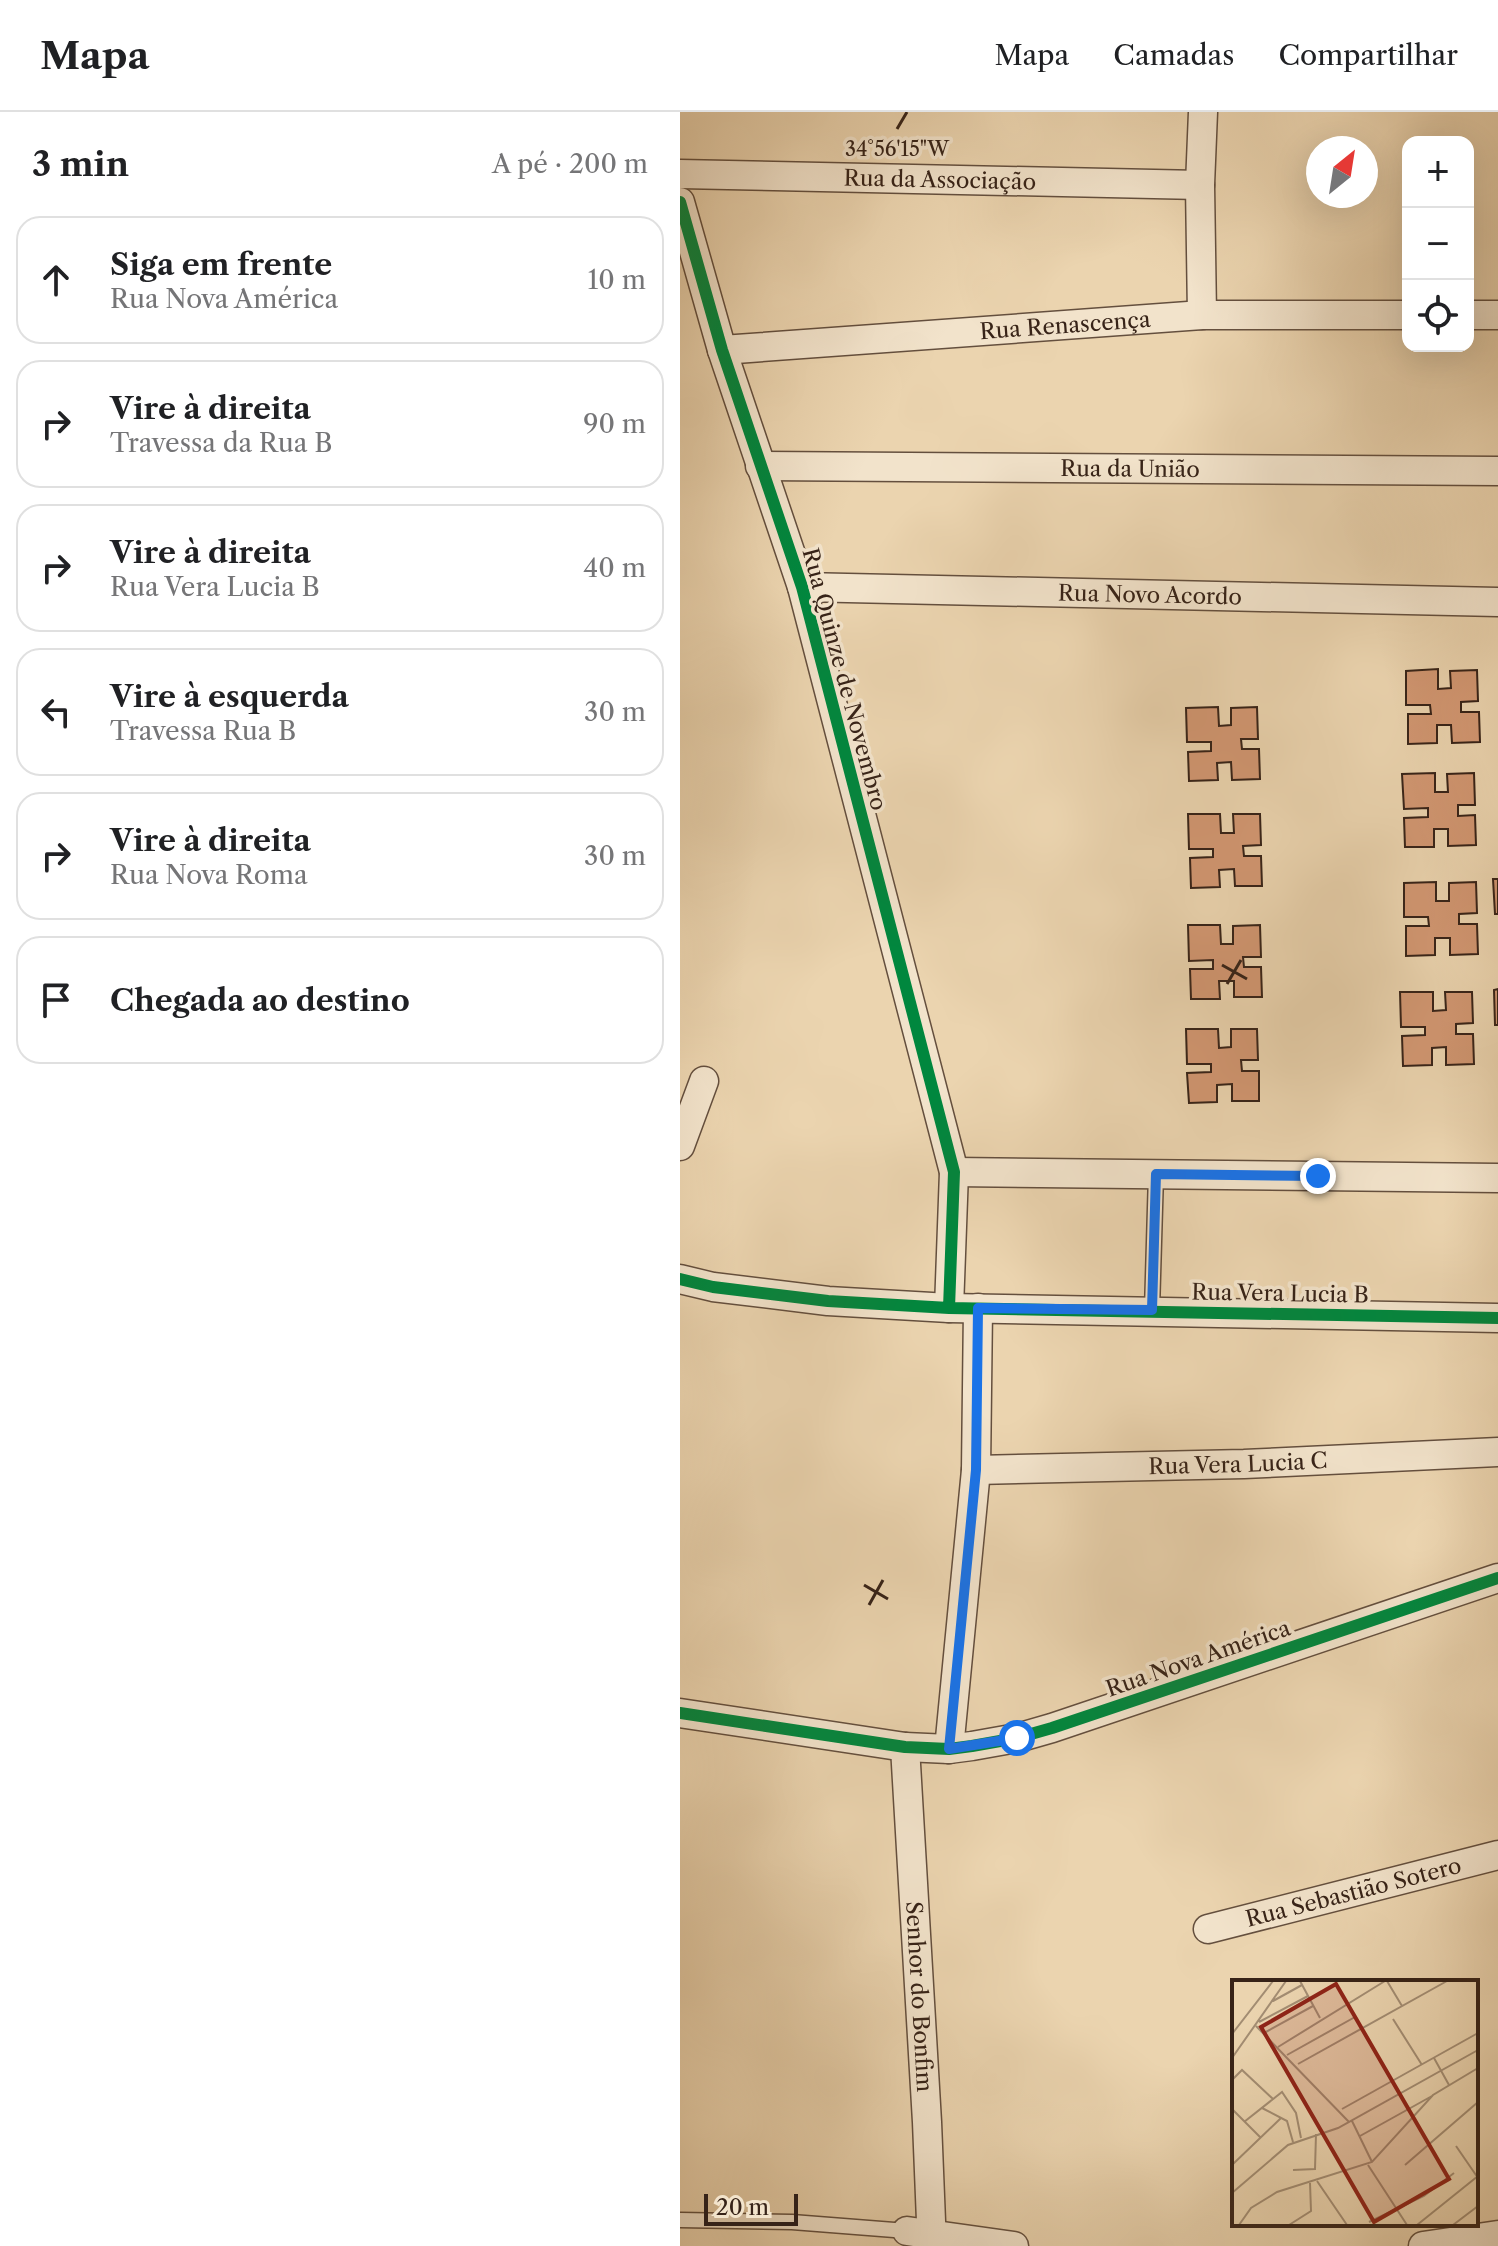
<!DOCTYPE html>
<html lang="pt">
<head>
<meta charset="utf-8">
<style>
  :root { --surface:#fff; --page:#f6f6f6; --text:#202124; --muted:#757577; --line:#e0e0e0 }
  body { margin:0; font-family:"Libre Caslon Text",serif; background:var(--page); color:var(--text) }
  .controls { position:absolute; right:24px; top:24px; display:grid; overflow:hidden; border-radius:16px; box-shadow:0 8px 32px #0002 }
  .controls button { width:72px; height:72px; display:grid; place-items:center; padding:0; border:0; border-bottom:2px solid var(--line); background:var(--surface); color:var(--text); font:40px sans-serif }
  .compass { position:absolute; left:626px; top:24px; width:72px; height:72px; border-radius:50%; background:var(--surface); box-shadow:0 8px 32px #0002; rotate:30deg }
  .scale { position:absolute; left:24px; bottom:20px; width:94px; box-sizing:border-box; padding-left:8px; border:4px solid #372318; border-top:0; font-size:22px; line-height:28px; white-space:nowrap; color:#372318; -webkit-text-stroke:6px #f2e3cb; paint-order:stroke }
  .stop { position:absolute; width:24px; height:24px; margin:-18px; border:6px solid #1a73e8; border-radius:50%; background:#fff }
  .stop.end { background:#1a73e8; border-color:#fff; box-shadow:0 2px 8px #0008 }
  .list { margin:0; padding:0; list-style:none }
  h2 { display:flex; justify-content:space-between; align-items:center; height:104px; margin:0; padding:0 32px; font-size:34px }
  h2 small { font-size:26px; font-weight:400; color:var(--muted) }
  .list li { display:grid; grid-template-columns:52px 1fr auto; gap:24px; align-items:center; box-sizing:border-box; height:128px; margin:0 16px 16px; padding:0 16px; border:2px solid var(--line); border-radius:24px }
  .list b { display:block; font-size:30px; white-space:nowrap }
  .list p { margin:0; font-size:26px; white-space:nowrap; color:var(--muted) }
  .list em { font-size:26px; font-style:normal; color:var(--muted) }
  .icon { flex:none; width:44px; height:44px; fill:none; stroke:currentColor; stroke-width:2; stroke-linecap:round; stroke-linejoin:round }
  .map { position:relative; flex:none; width:818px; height:2134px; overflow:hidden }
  header { display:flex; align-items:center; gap:48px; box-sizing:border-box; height:112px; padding:0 40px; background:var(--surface); border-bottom:2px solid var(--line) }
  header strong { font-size:38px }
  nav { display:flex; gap:44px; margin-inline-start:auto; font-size:28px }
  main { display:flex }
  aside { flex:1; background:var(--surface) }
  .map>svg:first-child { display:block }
  .building { fill:#d29772; stroke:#372318; stroke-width:2 }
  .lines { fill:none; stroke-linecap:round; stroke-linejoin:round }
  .lane-casing { stroke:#644f3e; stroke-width:17 }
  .street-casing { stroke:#644f3e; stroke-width:31 }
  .lane { stroke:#f2e3cb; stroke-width:14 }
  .street { stroke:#f2e3cb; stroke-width:28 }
  .cycleway-casing { stroke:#f2e3cb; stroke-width:17 }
  .cycleway { stroke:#00873e; stroke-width:12 }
  .route { stroke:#1a73e8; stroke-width:10 }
  .ticks { fill:none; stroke:#372318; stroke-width:3 }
  .labels { text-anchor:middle; stroke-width:7; stroke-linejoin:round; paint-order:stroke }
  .street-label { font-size:22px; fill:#372318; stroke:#f2e3cb }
  .inset-road { fill:none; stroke:#a38d73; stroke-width:2 }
  .view { fill:#8f2418; fill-opacity:0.15; stroke:#8f2418; stroke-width:4 }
  .inset-edge { fill:none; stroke:#372318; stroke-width:4 }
  .ticks-label { font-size:20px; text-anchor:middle; fill:#372318; stroke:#f2e3cb; stroke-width:7; stroke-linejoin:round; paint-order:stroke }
</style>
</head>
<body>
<header>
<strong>Mapa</strong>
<nav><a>Mapa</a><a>Camadas</a><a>Compartilhar</a></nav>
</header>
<main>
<aside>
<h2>3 min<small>A pé · 200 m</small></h2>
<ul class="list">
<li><svg class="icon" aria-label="ahead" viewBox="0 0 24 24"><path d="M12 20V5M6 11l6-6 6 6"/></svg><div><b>Siga em frente</b><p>Rua Nova América</p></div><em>10 m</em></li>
<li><svg class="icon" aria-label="right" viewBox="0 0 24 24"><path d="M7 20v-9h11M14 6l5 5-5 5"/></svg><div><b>Vire à direita</b><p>Travessa da Rua B</p></div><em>90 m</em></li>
<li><svg class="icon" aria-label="right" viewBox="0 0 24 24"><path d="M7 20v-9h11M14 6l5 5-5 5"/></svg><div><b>Vire à direita</b><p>Rua Vera Lucia B</p></div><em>40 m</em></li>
<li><svg class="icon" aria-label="left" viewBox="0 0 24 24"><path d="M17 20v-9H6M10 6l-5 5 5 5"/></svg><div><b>Vire à esquerda</b><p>Travessa Rua B</p></div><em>30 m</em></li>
<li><svg class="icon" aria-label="right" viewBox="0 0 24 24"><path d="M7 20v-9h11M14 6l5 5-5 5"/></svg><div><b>Vire à direita</b><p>Rua Nova Roma</p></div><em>30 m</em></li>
<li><svg class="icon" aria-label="arrive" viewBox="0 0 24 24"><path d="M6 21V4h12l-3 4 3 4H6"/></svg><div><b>Chegada ao destino</b></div></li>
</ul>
</aside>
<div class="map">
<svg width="818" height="2134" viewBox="0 0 818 2134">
  <rect width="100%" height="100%" fill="#ebd4af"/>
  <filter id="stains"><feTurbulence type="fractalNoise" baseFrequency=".0025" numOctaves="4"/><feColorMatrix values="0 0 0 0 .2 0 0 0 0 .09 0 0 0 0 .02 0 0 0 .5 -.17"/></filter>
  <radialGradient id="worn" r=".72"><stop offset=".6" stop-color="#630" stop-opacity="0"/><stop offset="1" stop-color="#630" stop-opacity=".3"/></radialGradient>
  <!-- building -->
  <path class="building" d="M758,557V577L771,576L770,559L797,558L798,589L781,590V600H799L800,630L772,631L771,613H757V631L728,632V602H751L750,593H726V559Z
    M538,595L539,614L551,613V596L577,595L578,627H561L562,637H579L580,667L552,668L551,650L537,651L538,668L509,669L508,640L531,639V630H507L506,596Z
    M755,661V680H768L767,662L794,661L795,693H778V704L795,703L796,733L768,734V717H754V735H725L724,706L748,705V696L724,697L722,662Z
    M508,702H540L541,721H554L553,702H580L581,733L563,734L564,744H581L582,774H555L554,757L539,758L540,775L511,776L510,746L533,745V737H509Z
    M813,767H818V802H815Z
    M756,770V789H769V771L796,770L797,801L779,802V812H797L798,842L770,843V826H755V843L726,844V814H749L748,805H724V771Z
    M508,813H540L541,832H553V814L580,813L581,845H563L564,855H581L582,885H554V869H539L540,887H511L510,857H533V848L509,849Z
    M818,877V913H815L814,878Z
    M720,880H753V899L766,898L765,880H792L793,911L776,912V922H793L794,952L766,953V935L752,936V953L723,954L722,924L745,923V915H721Z
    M506,917H538L539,936L551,935V917H577L578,948H561L562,959H579V989H552V972L537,973V990L509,991L507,961L531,960V952H507Z"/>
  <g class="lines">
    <!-- lane casing -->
    <g class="lane-casing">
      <path id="lane" d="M472,1198L476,1062
        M0,2108L112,2110L227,2119"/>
    </g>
    <!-- street casing -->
    <g class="street-casing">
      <g id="street">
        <path id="s1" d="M0,62L520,73"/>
        <path d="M0,90L42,238L122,475L274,1060L269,1196"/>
        <path d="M522,203L520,73L523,0"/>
        <path d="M788,203H818"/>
        <path id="s2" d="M42,238L522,203H728"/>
        <path id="s3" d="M80,354L818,359"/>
        <path id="s4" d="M122,475L818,490"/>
        <path d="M0,1034L24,969"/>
        <path d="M274,1060L818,1066"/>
        <path d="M0,1167L33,1175L148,1189L269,1196L818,1206"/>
        <path id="s5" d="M296,1358L564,1352L818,1340"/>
        <path d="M0,1601L225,1635L269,1637L292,1634L337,1626L372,1616L818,1466"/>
        <path id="s6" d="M225,1635L247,2010L252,2134"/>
        <path d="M269,1637L296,1358L298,1196"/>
        <path id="s7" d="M528,1817L818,1743"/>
        <path d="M227,2119L334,2134"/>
        <path d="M743,2134L818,2123"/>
      </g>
    </g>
    <!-- lane -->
    <use href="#lane" class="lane"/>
    <!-- street -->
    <use href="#street" class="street"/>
    <!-- cycleway casing -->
    <g class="cycleway-casing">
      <path id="cycleway" d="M0,90L42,238L122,475L274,1060L269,1196
        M0,1167L33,1175L148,1189L269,1196L818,1206
        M0,1601L225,1635L269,1637L292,1634L337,1626L372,1616L818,1466"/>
    </g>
    <!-- cycleway -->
    <use href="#cycleway" class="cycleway"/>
  </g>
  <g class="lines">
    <!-- route -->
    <path class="route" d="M337,1626L269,1637L296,1358L298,1196L472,1198L476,1062L638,1064"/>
  </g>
  <!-- ticks -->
  <path class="ticks" d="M217,17L227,0M542,853L567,867M547,872L561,848M184,1473L208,1487M189,1493L203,1468"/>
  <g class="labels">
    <!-- street labels -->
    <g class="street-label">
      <text dy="8" stroke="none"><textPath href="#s1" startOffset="260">Rua da Associação</textPath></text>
      <text dy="8" stroke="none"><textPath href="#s2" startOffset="344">Rua Renascença</textPath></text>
      <text dy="8" stroke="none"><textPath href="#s3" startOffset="370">Rua da União</textPath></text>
      <text dy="8" stroke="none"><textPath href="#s4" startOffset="348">Rua Novo Acordo</textPath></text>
      <text transform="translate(165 567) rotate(75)" y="8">Rua Quinze de Novembro</text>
      <text transform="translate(600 1181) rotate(1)" y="8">Rua Vera Lucia B</text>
      <text dy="8" stroke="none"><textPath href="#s5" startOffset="262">Rua Vera Lucia C</textPath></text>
      <text transform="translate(518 1546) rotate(-19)" y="8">Rua Nova América</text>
      <text dy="8" stroke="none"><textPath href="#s7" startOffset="150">Rua Sebastião Sotero</textPath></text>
      <text dy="8" stroke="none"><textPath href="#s6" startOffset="250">Senhor do Bonfim</textPath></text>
    </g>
  </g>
  <!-- overview -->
  <g transform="translate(552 1868)">
    <rect width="246" height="246" fill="#ebd4af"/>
    <path class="inset-road" d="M68,1L88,38M155,1L170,26M41,21L70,5M161,39L190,85M27,42L76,16M24,46L117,142M32,53L81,26M0,54L41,1M46,67L153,1M55,75L123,37M0,78L54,1M202,78L217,105M66,84L215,1M0,100L10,90L41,119M30,128L55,141L61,162M0,129L29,158M110,129L246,53M120,141L140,182M12,142L50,112L64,133L69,158M128,156L200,116M224,166L246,198M0,185L49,138M136,185L175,245M173,185L246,122M61,190L83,189L84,154M85,201L115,245M0,213L56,165L106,148L246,70M137,242L192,216L222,193M7,245L19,228L45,212L140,182L201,115L246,88M57,245L79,231L78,203M185,245L246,196M221,245L246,226"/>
    <path class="view" d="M104,4L217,199L142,242L29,47Z"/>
    <rect width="246" height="246" class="inset-edge"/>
  </g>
  <g class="ticks-label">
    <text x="217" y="44">34°56'15"W</text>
  </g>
  <rect width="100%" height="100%" filter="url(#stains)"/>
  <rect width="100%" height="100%" fill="url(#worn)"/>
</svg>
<div class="controls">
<button>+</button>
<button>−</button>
<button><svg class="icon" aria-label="locate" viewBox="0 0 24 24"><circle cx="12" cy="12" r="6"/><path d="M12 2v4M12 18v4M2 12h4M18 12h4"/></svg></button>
</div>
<svg class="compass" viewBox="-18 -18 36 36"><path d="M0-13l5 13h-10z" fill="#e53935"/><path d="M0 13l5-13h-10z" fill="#757577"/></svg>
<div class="scale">20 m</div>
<div class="stop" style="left:337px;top:1626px"></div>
<div class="stop end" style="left:638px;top:1064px"></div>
</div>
</main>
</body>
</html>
